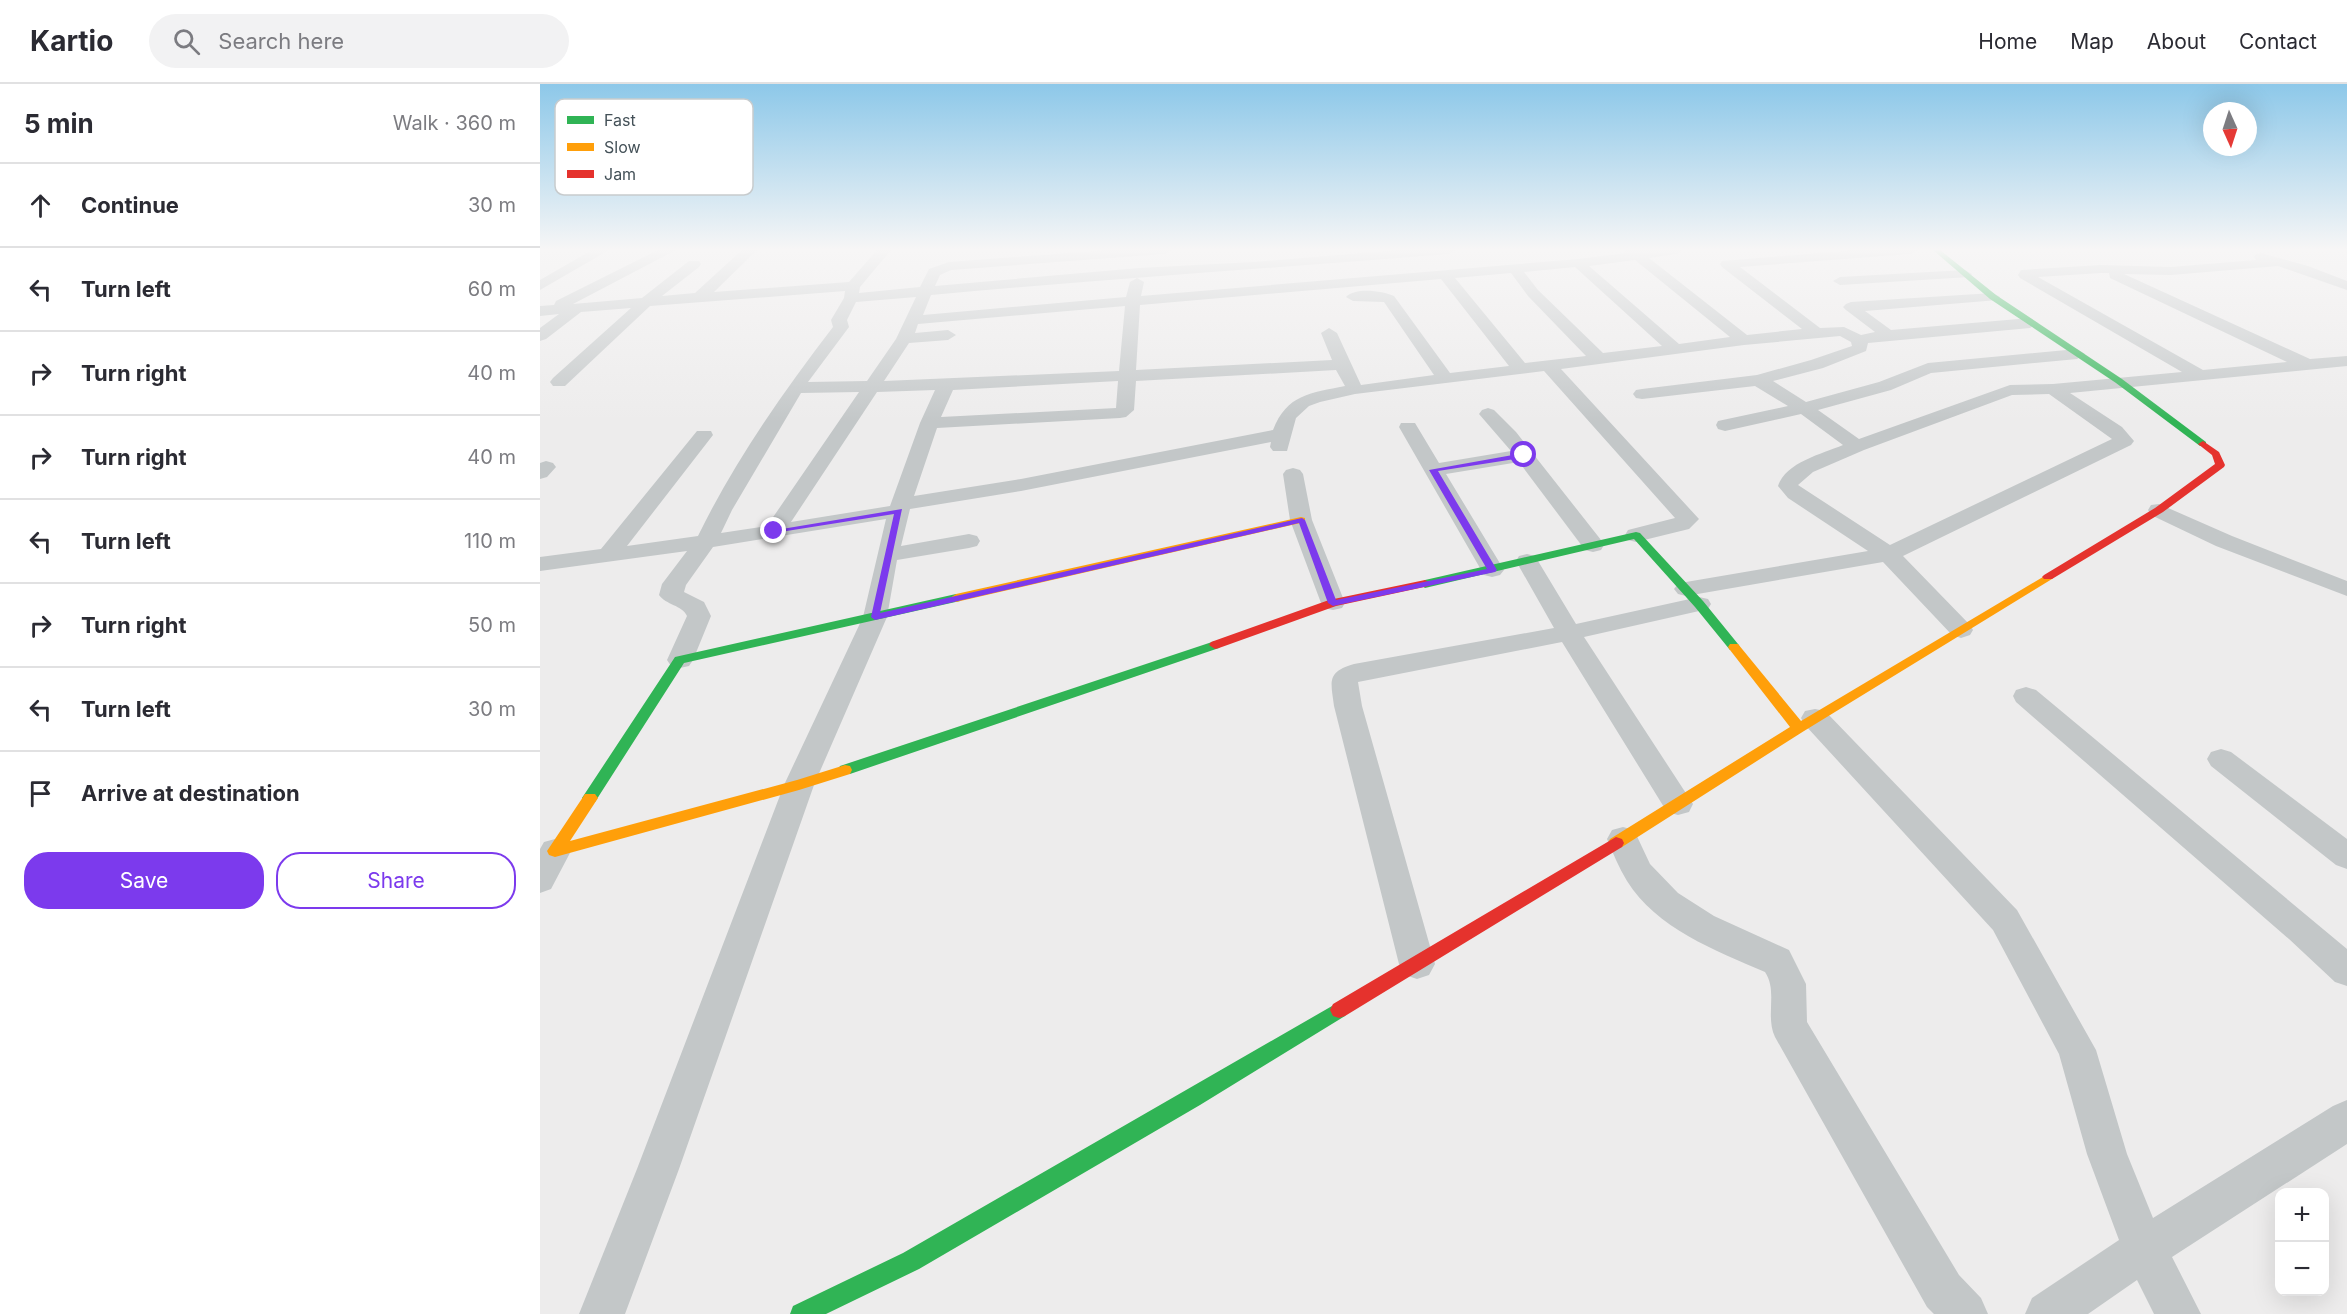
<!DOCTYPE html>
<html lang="en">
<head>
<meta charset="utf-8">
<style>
  :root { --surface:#fff; --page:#f2f2f3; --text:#2b2b33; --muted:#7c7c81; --line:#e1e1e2; --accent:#7c3aed }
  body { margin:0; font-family:Inter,sans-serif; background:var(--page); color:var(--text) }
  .controls { position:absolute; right:18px; bottom:18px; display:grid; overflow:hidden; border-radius:12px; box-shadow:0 6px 24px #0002 }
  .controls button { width:54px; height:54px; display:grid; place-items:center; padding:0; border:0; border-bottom:2px solid var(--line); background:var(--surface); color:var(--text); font:30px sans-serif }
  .compass { position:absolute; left:1663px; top:18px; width:54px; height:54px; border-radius:50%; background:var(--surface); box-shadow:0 6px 24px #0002; rotate:177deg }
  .stop { position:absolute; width:18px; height:18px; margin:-14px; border:4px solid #7c3aed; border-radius:50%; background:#fff }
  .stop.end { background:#7c3aed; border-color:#fff; box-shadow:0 2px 6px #0008 }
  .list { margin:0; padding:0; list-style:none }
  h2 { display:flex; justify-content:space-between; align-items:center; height:78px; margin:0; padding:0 24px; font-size:26px }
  h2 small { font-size:20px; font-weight:400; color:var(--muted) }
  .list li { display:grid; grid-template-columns:39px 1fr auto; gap:18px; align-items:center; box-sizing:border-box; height:84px; padding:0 24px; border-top:2px solid var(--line) }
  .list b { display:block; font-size:22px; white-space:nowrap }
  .list em { font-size:20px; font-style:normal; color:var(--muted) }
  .actions { display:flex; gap:12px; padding:18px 24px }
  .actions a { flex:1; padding:14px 0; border:2px solid var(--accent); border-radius:24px; text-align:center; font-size:21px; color:var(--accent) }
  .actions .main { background:var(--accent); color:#fff }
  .icon { flex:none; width:33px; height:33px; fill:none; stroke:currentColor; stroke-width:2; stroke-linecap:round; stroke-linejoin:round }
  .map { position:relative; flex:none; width:1807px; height:1230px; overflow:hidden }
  header { display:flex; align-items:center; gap:36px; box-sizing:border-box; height:84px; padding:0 30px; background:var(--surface); border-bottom:2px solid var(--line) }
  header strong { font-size:28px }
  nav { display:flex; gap:33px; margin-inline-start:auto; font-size:21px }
  .search { width:420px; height:54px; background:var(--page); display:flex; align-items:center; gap:15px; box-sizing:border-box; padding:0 21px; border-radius:33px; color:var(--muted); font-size:22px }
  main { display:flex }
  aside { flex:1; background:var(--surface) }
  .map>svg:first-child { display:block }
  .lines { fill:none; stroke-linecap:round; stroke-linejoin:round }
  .street { fill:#c3c7c8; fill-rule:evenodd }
  .fast { fill:#30b455; fill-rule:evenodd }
  .slow { fill:#ff9f0a; fill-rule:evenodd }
  .jam { fill:#e5322d; fill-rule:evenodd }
  .route { fill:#7c3aed }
  .key { fill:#fff; stroke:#c7cbcd; stroke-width:1.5 }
  .key-label { font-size:16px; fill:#445158 }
</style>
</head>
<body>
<header>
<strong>Kartio</strong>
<div class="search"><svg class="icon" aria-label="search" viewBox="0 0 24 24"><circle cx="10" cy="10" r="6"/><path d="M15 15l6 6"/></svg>Search here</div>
<nav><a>Home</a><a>Map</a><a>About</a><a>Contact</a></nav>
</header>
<main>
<aside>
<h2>5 min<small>Walk · 360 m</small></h2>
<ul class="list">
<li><svg class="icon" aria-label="ahead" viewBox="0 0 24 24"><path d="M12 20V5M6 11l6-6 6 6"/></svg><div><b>Continue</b></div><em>30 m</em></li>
<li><svg class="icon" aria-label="left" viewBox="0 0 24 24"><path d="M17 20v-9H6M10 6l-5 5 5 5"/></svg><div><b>Turn left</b></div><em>60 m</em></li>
<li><svg class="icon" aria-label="right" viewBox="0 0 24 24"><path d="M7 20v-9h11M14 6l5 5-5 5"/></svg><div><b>Turn right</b></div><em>40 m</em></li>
<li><svg class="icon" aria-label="right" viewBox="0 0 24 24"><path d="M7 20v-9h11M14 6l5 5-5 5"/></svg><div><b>Turn right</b></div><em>40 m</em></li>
<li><svg class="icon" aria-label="left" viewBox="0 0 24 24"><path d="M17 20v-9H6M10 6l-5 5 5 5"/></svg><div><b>Turn left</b></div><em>110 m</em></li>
<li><svg class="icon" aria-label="right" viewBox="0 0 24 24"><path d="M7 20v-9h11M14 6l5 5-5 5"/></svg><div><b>Turn right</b></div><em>50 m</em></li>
<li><svg class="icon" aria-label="left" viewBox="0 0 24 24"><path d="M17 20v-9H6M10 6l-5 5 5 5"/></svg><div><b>Turn left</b></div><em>30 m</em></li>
<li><svg class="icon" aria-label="arrive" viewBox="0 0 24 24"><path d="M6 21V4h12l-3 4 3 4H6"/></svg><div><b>Arrive at destination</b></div></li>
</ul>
<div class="actions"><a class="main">Save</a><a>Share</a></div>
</aside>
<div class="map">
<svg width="1807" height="1230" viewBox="0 0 1807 1230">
  <rect width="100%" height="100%" fill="#edecec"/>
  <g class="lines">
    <!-- street -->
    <path class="street" d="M52,166H69L0,206V196Z
      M118,166H136L33,220L102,214L149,177H159L161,180L159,183L122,212L155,209L202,166H217L174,208L309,198L337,166H351L320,203L319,209L380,203L389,185L409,178L569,166H631L624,170L411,186L400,191L395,202L599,184L714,178L859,166H916L909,170C736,184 564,195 391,211L383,231L586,213L590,198L597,194L604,198L601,212L1038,175L1086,169L1084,166H1143L1136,170L1109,174L1207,251L1262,245L1182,183L1180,180L1182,177L1316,166H1377L1370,170L1200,183L1280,244L1304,243L1321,251L1335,248L1306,226L1303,223L1306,220L1311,218L1453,209L1460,213L1458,216L1325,227L1351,246L1490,234L1498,239L1490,244L1328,259L1326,267L1283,284L1233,297L1266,318L1339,298L1388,279L1537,265L1545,270L1537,275L1391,289L1351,306L1278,326L1319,355L1470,301L1513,300L1642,288L1480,194L1478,191L1481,186L1561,181L1631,183L1716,176L1714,173L1716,170L1721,169L1768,182L1807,197V206L1738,182L1631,191L1584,190L1770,275L1807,272V282L1530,309L1582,343L1594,357L1591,361L1363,472L1430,541L1433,546L1430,551L1421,554L1412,551L1343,478L1146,512L1138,510L1134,505L1138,500L1146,498L1328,467L1248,414L1238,402C1246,378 1282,370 1303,361L1261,330L1185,347L1178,345L1176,341L1178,337L1248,322L1215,302L1102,315L1096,314L1093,310L1096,306L1102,305L1217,291L1271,276L1312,262L1311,258L1300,252L1204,261L1021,285L1159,435L1149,445L1096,458L1088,456L1085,451L1088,446L1135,434L1004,287L815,310L780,318L769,322L756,334L747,367H733L730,363L731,358L481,407L370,425L361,462L429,450L437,452L440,457L437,462L429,464L357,476L347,533L274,701L139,1085L85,1230H39L97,1085L244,701L323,533L346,435L173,463L146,501L144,508L164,518L171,532L153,576L149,582L140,584L131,582L127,576L147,532C142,521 126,521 119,511L122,500L147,467L0,487V473L61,465L157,347H171L173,351L87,462L158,452C194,378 243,308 293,243L291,236L304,214L305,207L110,222L25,302H13L10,298L13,294L91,224L41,228L6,255L0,257V244L19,230L0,232V222L14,221L16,217ZM1095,176L1190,253L1139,260L1049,182ZM1035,183L1122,262L1063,269L998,206L984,188ZM971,189L988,212L1046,272L985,279L915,194ZM1561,189H1569L1570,194L1747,278L1663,286L1498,193ZM901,195L969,282L910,289L854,212C842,207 816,203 806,213L813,217L844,218L894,291L821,301L797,249L789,244L781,249L792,276L596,286L600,221ZM376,213L356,255L327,297L268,298L309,243L307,236L316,218ZM585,222L579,287L344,297L369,259L408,256L416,251L408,246L375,249L378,240ZM796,286L805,302C771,309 747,310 733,346L481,395L374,412L397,344L580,334L586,333L594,326L596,297ZM578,297L576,324L401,333L413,306ZM395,306L380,339L350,422L251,438L337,308ZM319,308L227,442L181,449L192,426L261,309ZM1509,310L1572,355L1350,461L1258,401L1273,388L1324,366L1472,311Z
      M1425,186L1432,190L1430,193L1300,201L1293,197L1300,193Z
      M948,324L954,326L976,348L1061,456L1064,461L1061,466L1053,468L1045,466L979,378L906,390L964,486L960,491L952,493L944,491L859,343L861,339H875L899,379L971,367L939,330L942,326Z
      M6,377L13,379L16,383L7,393L0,395V379Z
      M753,384L760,386L763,390L772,436L805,519L802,524L793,526L784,524L781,519L750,436L743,390L746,386Z
      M1619,420L1692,452L1807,497V512L1676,462L1611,431L1608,426L1611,421Z
      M987,470L995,472L1036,540L1159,513L1168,515L1171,520L1168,525L1044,553L1153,720L1149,728L1138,731L1127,728L1022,558L818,598L822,622L895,880L889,891L877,895L865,891L859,880L794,622C791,598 786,588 814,580L1014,544L976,477L979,472Z
      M1486,603L1496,606L1807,865V902L1795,898L1749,855L1476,618L1473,612L1476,606Z
      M1275,625L1285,627L1477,826L1556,966L1587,1070L1613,1134L1793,1022L1807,1016V1060L1632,1173L1661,1230H1614L1597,1196L1548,1230H1485L1492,1214L1579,1156L1547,1070L1519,970L1453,846L1265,641L1261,634L1265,627Z
      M1681,665L1691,668L1807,755V785L1796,781L1671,682L1667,675L1671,668Z
      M1083,743L1094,746L1110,780L1138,809L1174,832L1249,866L1266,900L1267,938L1419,1191L1441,1214L1448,1230H1394L1387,1223L1235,953C1225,932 1238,907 1225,888C1176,867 1116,844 1087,797C1079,784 1073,769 1067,755L1072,746Z
      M15,755L26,758L31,767L11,805L0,809V765L4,758Z"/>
    <!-- fast -->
    <path class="fast" d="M1393,166H1400L1456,211L1582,295L1666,358V362H1660L1576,299L1450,215Z
      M1096,448L1100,449L1163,517L1198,560L1200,563L1198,566H1190L1155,523L1094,455L885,504L879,500L885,496Z
      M416,510L420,511L422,514L420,517L144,579L55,718H45L42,714L135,573Z
      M675,557L679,558L681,561L679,564L310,690H300L298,686L300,682Z
      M799,918L805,920L808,926L805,932L660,1021L379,1185L286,1230H250L253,1222L363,1169Z"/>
    <!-- slow -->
    <path class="slow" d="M761,433L765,434V438L416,518L410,514L416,510Z
      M1508,490L1514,493L1512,495L1264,647L1082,763L1076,765L1070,763L1068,759L1070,755L1250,643L1190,566L1188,563L1190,560H1198L1261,637Z
      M305,681L310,682L312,686L310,690L259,706L15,773L9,771L7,767L45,710H55L58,714L30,757L257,696Z"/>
    <!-- jam -->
    <path class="jam" d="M1663,357L1679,368L1685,381L1684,383L1623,428L1512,495H1504L1502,493L1504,491L1615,424L1675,380L1672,371L1658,360Z
      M885,496L889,498L891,500L889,502L796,522L679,564L675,565L669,561L671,558L789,516Z
      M1076,753L1082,755L1084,759L1082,763L805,932L799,934L793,932L790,926L793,920Z"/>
  </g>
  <!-- sky -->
  <linearGradient id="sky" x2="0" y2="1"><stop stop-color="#8dc8e9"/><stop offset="0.49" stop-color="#f7f6f6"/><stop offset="1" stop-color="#f7f6f6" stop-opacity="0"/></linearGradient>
  <rect width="1807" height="338" fill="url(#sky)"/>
  <!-- route -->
  <path class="route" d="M984,369L987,373L898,387L957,486L955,488L793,522L788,519L759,439L335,536L331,533L354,430L234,449L230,447L362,425L340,529L762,434L765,436L796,516L947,485L889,386Z"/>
  <!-- legend -->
  <rect x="15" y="15" width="198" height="96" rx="9" class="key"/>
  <rect x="27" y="32" width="27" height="8" fill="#30b455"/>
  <rect x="27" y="59" width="27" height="8" fill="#ff9f0a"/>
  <rect x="27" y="86" width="27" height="8" fill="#e5322d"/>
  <g class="key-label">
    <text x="64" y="42">Fast</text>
    <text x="64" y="69">Slow</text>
    <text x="64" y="96">Jam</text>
  </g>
</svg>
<div class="controls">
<button>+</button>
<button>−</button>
</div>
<svg class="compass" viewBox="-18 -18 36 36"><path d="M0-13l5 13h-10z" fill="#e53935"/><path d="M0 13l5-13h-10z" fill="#7c7c81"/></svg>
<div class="stop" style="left:984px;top:371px"></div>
<div class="stop end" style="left:234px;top:447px"></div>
</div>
</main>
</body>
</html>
